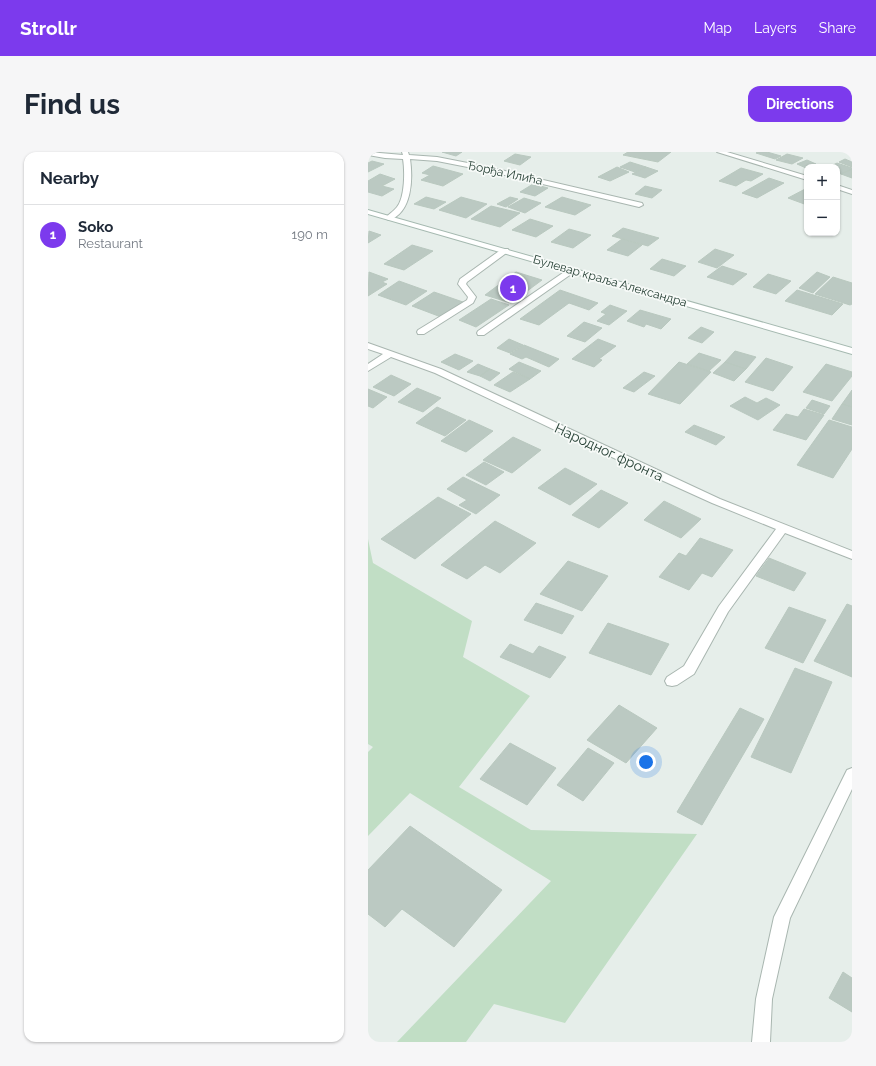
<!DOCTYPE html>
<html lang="en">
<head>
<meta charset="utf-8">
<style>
  :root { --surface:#fff; --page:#f6f6f7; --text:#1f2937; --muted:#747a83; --line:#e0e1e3; --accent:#7c3aed }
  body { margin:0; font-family:Raleway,sans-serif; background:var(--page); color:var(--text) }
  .controls { position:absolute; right:12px; top:12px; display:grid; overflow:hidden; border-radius:8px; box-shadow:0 1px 3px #0004 }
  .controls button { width:36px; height:36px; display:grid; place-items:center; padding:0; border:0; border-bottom:1px solid var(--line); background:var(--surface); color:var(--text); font:20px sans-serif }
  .you { position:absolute; left:278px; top:610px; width:14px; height:14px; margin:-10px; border:3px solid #fff; border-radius:50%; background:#1a73e8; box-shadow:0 0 0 6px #1a73e833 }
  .badge { display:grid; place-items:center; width:26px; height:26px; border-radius:50%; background:var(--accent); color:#fff; font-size:13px; font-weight:700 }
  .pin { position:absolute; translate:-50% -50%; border:2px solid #fff; box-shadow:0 1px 4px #0006 }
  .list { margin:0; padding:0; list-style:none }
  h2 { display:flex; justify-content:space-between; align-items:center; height:52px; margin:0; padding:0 16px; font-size:17px }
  h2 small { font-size:13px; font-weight:400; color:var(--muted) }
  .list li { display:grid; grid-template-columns:26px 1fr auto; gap:12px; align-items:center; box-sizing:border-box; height:60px; padding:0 16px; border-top:1px solid var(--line) }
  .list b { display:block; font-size:15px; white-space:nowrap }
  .list p { margin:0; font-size:13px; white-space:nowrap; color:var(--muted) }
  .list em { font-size:13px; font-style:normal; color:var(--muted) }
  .map { position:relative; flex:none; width:484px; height:890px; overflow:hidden; border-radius:12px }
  header { display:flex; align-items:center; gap:24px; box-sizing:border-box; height:56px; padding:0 20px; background:var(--accent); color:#fff }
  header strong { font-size:19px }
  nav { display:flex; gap:22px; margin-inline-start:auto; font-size:14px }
  .intro { display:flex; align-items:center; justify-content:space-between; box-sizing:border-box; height:96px; padding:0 24px }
  h1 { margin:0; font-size:28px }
  .button { padding:10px 18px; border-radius:12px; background:var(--accent); color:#fff; font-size:14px; font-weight:700 }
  main { display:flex; gap:24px; padding:0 24px }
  aside { flex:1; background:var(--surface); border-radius:12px; box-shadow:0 1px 3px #0004 }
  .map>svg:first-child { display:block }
  .green { fill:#c1dec5 }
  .building { fill:#bbc9c2; stroke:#b9c8bf }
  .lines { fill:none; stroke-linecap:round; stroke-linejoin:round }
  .service-casing { stroke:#a9b6b0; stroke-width:2 }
  .minor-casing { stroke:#a9b6b0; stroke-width:2 }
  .secondary-casing { stroke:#a5b9b0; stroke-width:2 }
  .service { fill:#fff; fill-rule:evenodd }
  .minor { fill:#fff; fill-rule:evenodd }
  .secondary { fill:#fff; fill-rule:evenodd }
  .labels { text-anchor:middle; stroke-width:3.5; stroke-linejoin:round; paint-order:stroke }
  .far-street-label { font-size:12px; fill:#264035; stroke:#f7faf8 }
  .street-label { font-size:14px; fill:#264035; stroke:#f7faf8 }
</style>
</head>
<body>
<header>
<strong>Strollr</strong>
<nav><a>Map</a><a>Layers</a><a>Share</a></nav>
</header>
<div class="intro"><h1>Find us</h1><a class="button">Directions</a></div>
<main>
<aside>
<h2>Nearby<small></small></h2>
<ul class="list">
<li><span class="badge">1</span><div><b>Soko</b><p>Restaurant</p></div><em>190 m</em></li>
</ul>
</aside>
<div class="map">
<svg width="484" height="890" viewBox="0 0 484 890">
  <rect width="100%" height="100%" fill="#e6eeea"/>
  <!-- green -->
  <path class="green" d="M0,387L5,411L104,469L95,505L162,544L91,635L163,678L329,682L197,871L126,852L98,890H29L183,729L42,641L0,684V600L5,595L0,592Z"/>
  <!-- building -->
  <path class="building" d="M74,0H94L88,4Z
    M260,0H303L290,10L255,3Z
    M390,0H399L413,4L407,7L388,1Z
    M147,2L163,5L152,13L136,9Z
    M419,2L435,6L424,12L408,8Z
    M477,7L484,10V15L471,10Z
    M439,8L448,12L438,16L429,12Z
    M4,9L16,12L0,20V11Z
    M262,10L278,15L267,20L252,15Z
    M469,11L484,16V17L473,22L469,20L470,18L469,15H461Z
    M65,14L95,22L75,34L53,28L62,23L54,21Z
    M249,15L261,20L242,29L230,25Z
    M278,15L290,19L277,26L264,22Z
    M373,16L395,22L383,29L378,28L368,34L351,29Z
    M484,17V26L473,22Z
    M12,22L27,27L14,34L26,37L14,44L0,40V29Z
    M401,26L416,31L389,46L374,41Z
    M165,32L180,36L167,44L152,40Z
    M277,34L294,38L284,46L267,42Z
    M439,36V53L420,46Z
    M58,45L78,50L66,57L46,52Z
    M93,45L119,52L98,66L71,58Z
    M142,45L150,47L138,55L129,52Z
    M194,45L223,53L207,63L177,55Z
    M156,46L173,51L157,61L140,55Z
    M123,54L152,61L132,75L103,67Z
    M162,67L185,74L168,85L144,78Z
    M255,76L291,86L280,94L244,84Z
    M201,77L223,83L205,96L183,90Z
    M1,79L13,83L0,91Z
    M254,87L274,93L260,104L239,98Z
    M44,93L65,99L36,118L16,112Z
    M347,97L366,103L349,116L330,110Z
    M294,107L318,114L306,124L282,117Z
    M354,114L379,122L365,133L339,125Z
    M1,120L20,127L14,130L19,132L0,144Z
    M148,120L174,128L143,151L117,143Z
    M449,120L462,125L445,141L431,136Z
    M400,122L423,129L408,142L385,135Z
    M465,125L484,131V152L482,153L447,142Z
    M31,129L59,139L38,153L10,143Z
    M192,138L230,151L221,158L201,151L171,173L152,167Z
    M429,138L475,152L464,163L417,149Z
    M66,140L95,150L73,165L44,154Z
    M123,147L141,153L108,175L91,168Z
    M242,153L259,159L241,173L229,169L238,162L233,160Z
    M272,158L303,167L293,177L278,172L276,175L259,169Z
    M216,170L234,176L217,190L199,184Z
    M333,175L346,180L334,191L320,186Z
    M141,187L155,193L142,201L129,196Z
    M230,187L248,194L231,207L234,208L226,215L204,207Z
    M156,193L191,207L181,215L158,205L154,207L142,202Z
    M367,199L388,205L378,217L357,210Z
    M331,201L353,208L341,219L319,212Z
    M87,202L105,209L91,218L73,210Z
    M398,206L425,215L405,239L377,230Z
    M151,210L173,219L162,227L141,217Z
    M311,210L343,220L312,252L280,242Z
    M357,210L378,217L366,229L345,221Z
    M110,212L122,217L112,224L99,220Z
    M458,212L484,220V224L464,249L435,240Z
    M122,217L132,221L122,229L112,224Z
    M145,220L162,227L142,240L126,233Z
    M276,220L287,224L266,240L255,236Z
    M23,223L43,232L26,244L5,235Z
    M49,236L73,246L55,260L30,250Z
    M0,237L19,245L5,256L0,254Z
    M484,238V255L474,252Z
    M377,245L389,251L398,246L412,253L390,268L362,254Z
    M444,248L462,254L456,262L438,256Z
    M474,252L484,255V273L464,267Z
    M69,255L98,268L77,284L48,271Z
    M436,257L456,263L438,288L405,278L418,262L430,265Z
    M101,268L125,279L98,300L73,289Z
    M461,268L484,275V297L465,326L429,313Z
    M326,273L357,285L348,293L317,280Z
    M145,285L173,298L144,321L115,308Z
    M116,310L136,320L118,333L98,323Z
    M197,316L229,332L202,353L170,336Z
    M95,325L132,343L108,362L91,353L99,348L79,337Z
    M233,338L260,351L231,376L204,363Z
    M70,345L103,362L47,407L13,387Z
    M296,349L333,367L313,386L276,368Z
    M127,369L168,391L132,421L117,413L99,427L73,413Z
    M332,386L365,398L344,425L334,421L321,438L291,425L311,401L318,404Z
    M401,406L438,421L426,439L388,424Z
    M200,409L240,424L214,459L172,442Z
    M168,451L206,464L194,482L156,468Z
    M479,452L484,454V525L446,509Z
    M421,455L458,468L435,511L397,496Z
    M240,471L301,492L283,523L221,501Z
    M142,492L165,502L171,494L198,505L182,526L132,505Z
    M427,516L464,530L423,621L383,605Z
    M251,553L289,576L258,611L219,588Z
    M372,556L396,567L334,673L309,660Z
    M142,591L188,616L159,653L112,627Z
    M220,596L246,611L215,649L189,633Z
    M42,674L134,738L86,795L34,757L17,775L0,762V718Z
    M475,820L484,826V860L461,846Z"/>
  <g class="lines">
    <!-- service casing -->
    <g class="service-casing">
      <path id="service" d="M134,97H140L141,99L99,130L98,132L108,145L105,151L56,182H50L49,180L50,178L99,148L100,145L90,132L92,127Z
        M202,116H205L209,118L116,183H110L109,181L110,179Z
        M484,616V637L422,766L404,847L402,890H384L388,847L406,765L479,618Z"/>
    </g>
    <!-- minor casing -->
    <g class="minor-casing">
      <path id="minor" d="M0,0L35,3L34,0H40L41,3L69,5L120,15L274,51L275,53L271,55L120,19L69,9L42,7C45,27 44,61 21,68L17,66C21,62 26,59 29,55C37,45 37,19 35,7L17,6L0,3Z
        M349,0H359L439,24V28Z
        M469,33L484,38V42L469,37Z
        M0,191L73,217L352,347L484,399V407L417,381L360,460L326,522L309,533L304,534L299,533L297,529L299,525L316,514L351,454L408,377L344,351L269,317L67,221L23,205L0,219V212L15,202L0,197Z"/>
    </g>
    <!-- secondary casing -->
    <g class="secondary-casing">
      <path id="secondary" d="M0,58L484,196V202L0,62Z"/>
    </g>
    <!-- service -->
    <use href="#service" class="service"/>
    <!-- minor -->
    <use href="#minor" class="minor"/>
    <!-- secondary -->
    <use href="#secondary" class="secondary"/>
  </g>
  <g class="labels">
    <!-- far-street labels -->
    <g class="far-street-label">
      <text transform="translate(137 21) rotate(12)" y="4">Ђорђа Илића</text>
      <text transform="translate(242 129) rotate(16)" y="4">Булевар краља Александра</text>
    </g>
    <!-- street labels -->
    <g class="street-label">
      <text transform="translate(241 300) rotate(25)" y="5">Народног фронта</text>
    </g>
  </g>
</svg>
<div class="controls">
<button>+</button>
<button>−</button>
</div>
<div class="you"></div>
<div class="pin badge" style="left:145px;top:136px">1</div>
</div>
</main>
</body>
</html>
